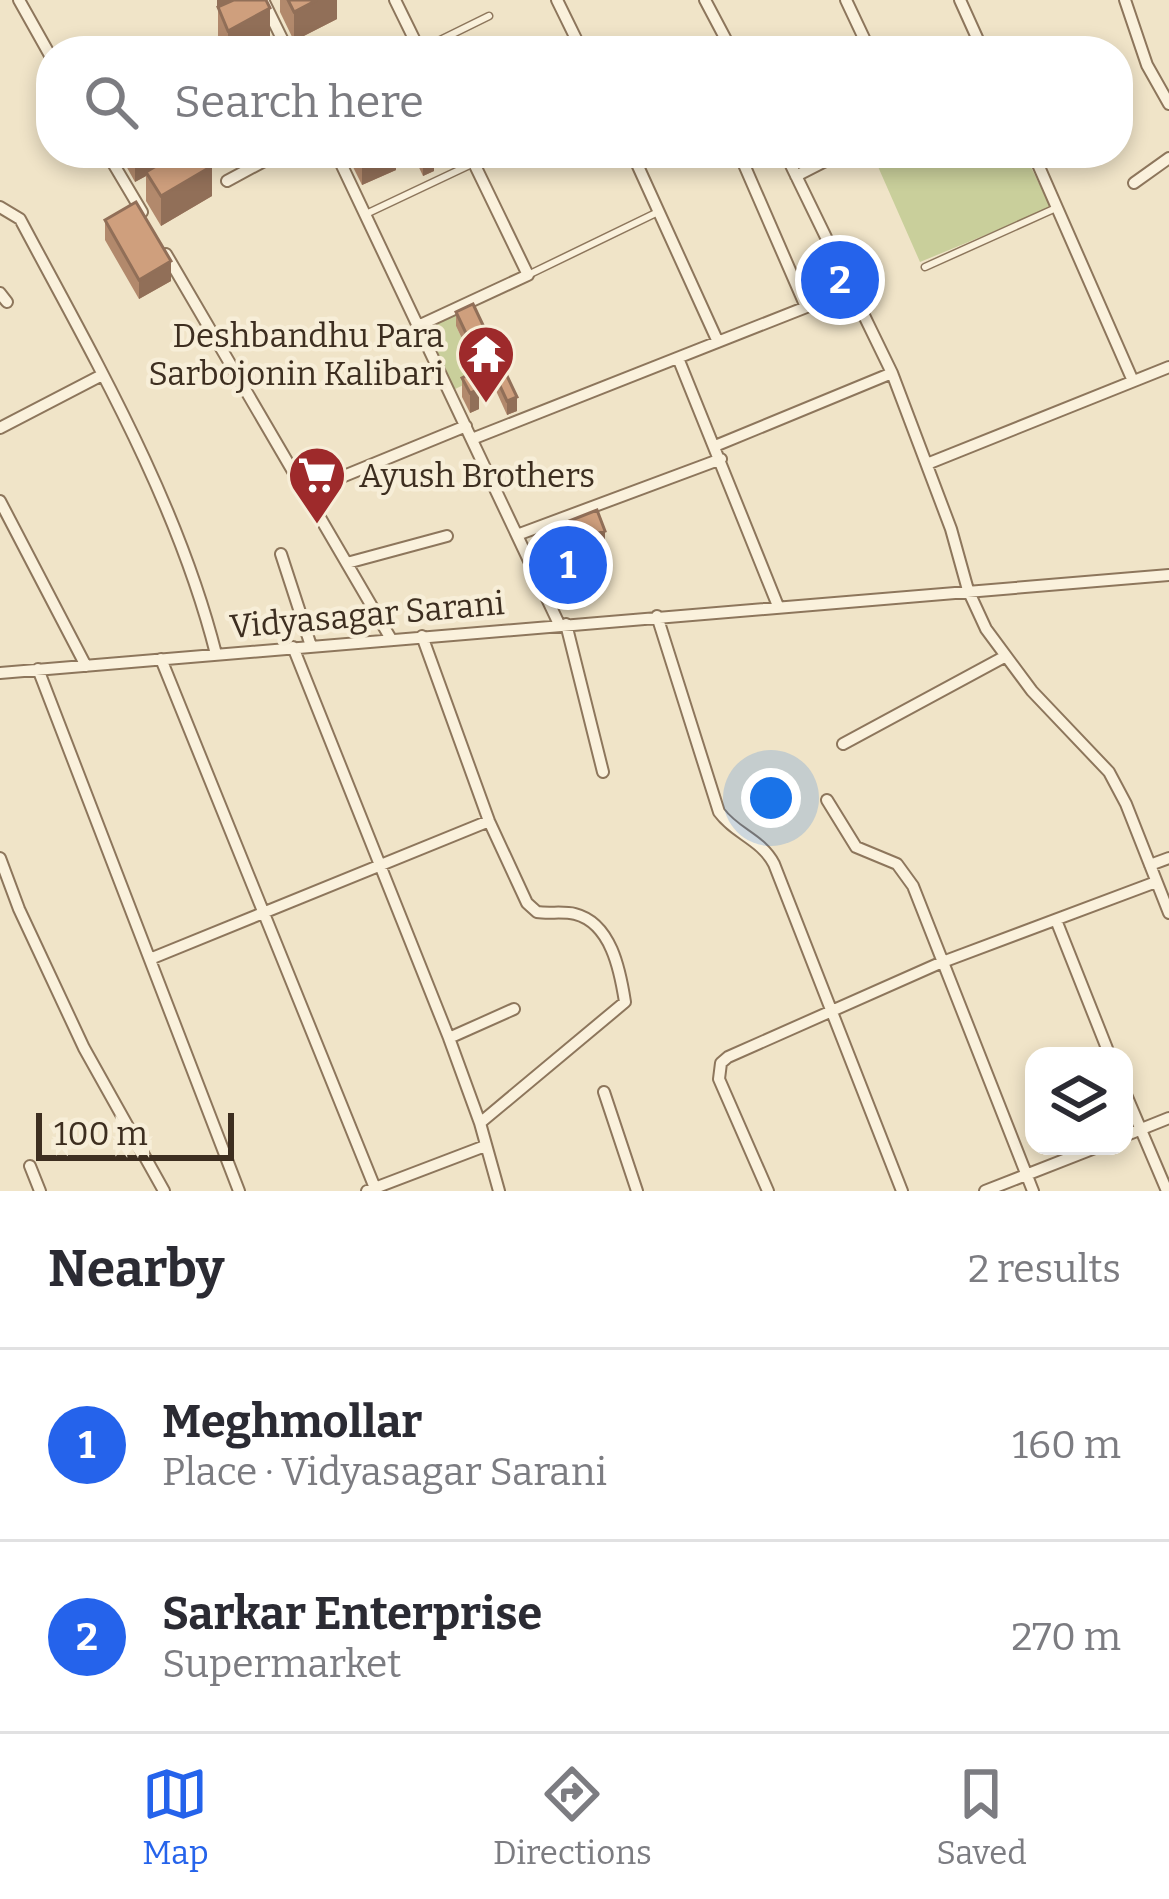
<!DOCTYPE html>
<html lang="en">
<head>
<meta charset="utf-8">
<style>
  :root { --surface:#fff; --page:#f2f2f3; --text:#2b2b33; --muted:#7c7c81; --line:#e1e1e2; --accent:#2563eb }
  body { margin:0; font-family:Bitter,serif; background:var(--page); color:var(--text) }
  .controls { position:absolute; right:36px; bottom:36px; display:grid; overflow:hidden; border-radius:24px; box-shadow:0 6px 18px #0003 }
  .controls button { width:108px; height:108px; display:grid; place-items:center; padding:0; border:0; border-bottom:3px solid var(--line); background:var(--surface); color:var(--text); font:60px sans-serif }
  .scale { position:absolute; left:36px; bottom:30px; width:198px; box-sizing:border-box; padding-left:12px; border:6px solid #3d2e20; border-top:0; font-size:33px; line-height:42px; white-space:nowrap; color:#3d2e20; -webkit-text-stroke:9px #f7eed8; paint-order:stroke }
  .you { position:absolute; left:771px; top:798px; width:42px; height:42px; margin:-30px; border:9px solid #fff; border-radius:50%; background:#1a73e8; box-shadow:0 0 0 18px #1a73e833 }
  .badge { display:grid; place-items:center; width:78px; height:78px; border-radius:50%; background:var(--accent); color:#fff; font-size:39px; font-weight:700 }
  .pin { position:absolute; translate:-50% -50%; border:6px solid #fff; box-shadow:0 3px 12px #0006 }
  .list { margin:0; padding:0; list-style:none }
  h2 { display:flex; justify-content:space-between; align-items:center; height:156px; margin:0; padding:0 48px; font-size:51px }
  h2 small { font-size:39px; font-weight:400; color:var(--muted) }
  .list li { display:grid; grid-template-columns:78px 1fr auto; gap:36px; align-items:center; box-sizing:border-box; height:192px; padding:0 48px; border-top:3px solid var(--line) }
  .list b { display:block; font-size:45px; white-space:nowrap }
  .list p { margin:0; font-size:39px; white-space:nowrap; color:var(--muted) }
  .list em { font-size:39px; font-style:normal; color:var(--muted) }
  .icon { flex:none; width:66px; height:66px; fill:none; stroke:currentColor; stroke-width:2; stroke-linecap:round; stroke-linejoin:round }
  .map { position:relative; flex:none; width:1169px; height:1191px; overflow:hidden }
  .search { position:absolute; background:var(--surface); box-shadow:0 6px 18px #0003; left:36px; right:36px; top:36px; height:132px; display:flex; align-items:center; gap:30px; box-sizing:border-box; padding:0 42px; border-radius:48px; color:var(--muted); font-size:45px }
  .sheet { height:540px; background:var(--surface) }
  nav { display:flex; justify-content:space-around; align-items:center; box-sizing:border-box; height:168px; border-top:3px solid var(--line); background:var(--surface); font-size:33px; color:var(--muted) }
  nav a { display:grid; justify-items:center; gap:6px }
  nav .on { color:var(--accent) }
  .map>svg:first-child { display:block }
  .green { fill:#c9cf9b }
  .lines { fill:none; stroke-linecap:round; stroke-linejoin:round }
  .service-casing { stroke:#8d765c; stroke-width:9 }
  .minor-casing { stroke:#8d765c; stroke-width:14 }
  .service { stroke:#faf1dc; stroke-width:6 }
  .minor { stroke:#faf1dc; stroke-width:10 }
  .wall { fill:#b2896c }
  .shaded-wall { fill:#916f58 }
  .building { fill:#cf9f7d; stroke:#916f58; stroke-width:3 }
  .labels { text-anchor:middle; stroke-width:9; stroke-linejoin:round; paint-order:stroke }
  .poi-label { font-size:33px; fill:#3d2e20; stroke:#f7eed8; text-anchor:end }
  .street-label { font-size:33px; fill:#3d2e20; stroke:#f7eed8 }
</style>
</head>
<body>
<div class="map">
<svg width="1169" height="1191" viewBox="0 0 1169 1191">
  <rect width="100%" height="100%" fill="#f0e4c8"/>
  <!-- green -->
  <path class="green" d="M872,153H1024L1051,208L920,262Z
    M469,309L456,326L480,377L451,391L425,336L427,329Z"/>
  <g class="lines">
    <!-- service casing -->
    <g class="service-casing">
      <path id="service" d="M422,49L489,16
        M366,214L495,153
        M925,267L1056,208
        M528,275L658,212"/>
    </g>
    <!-- minor casing -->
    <g class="minor-casing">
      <path id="minor" d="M19,0L51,57
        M263,0L288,51
        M395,0L420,51
        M557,0L582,51
        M705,0L732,51
        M846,0L870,51
        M960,0L983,51
        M1125,0L1147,65L1169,104
        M264,51L283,42
        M107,153L142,212
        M336,153L559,624
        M632,153L718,342
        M739,153L806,307
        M785,153L892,373L951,529L968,590L986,629L1032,691L1109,772L1126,804L1169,913
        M1033,153L1133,381
        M796,176L841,153
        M227,181L279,153
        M1134,183L1169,158
        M0,207L20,219C94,358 177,500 216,654
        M166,254L391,639
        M0,293L7,302
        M418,326L528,275L469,153
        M678,358L778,606
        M0,428L102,375
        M472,439L852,289
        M715,446L892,373
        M927,464L1169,367
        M305,492L466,426
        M0,501L86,666
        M517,535L721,459
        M281,554L311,646
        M347,563L447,536
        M657,616L719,812C735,834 761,839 774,864L902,1191
        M566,624L603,772
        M422,636L489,821L527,903L537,912C549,914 563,911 575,914C611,923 620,970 625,1002L480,1123
        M293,647L449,1038L480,1123L499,1191
        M161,659L375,1188
        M38,669L239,1191
        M0,673L1169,575
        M843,744L1004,657
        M827,800L856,847L897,864L913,886L1033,1191
        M0,858L19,909L84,1048L164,1191
        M1150,865L1169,858
        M1056,920L1110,1056
        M150,959L489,821
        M449,1038L514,1009
        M1124,1090L1167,1191
        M604,1092L637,1191
        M1124,1136L1169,1118
        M30,1166L40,1191
        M367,1191L485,1146
        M768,1191L719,1079L721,1063L728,1057L940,963L1156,882
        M985,1191L1100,1146"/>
    </g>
    <!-- service -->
    <use href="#service" class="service"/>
    <!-- minor -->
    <use href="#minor" class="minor"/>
  </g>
  <!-- wall -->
  <path class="wall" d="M280,0H337V19L294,41L280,12Z
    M218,7L270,37L244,51H224L218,36Z
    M125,153H205L212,196L161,226L146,201V176L135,182L125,164Z
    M353,153H396V170L362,185L353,167Z
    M415,153H432L434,171L423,176L415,159Z
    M105,220L171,281L139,299L105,240Z
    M473,304L517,411L507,415L488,373L480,377L456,326V312Z
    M462,378L479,409L470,413L462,397Z
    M541,532L605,560L588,567V582L556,595L541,561Z"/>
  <!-- shaded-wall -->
  <path class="shaded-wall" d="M217,0H233L217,7Z
    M317,0H337V19L294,41V12Z
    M270,8V37L244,51H228V31Z
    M135,153H184L146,172V176L135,182Z
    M369,153H396V170L362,185V156Z
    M434,156V171L423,176V161Z
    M212,166V196L161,226V196Z
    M171,261V281L139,299V280Z
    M488,360V373L480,377V363Z
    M479,389V409L470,413V393Z
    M517,397V411L507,415V401Z
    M605,531V560L588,567V582L556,595V565L582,539Z"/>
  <!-- building -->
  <path class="building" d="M234,0H266L270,8L228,31L218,7Z
    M288,0H317L294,12Z
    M178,153H205L212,166L161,196L146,172Z
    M419,153H432L434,156L423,161Z
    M136,202L171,261L139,280L105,220Z
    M473,304L517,397L507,401L488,360L480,363L456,312Z
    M472,373L479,389L470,393L462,378Z
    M597,510L605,531L582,539L588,553L556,565L541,532Z"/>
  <!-- icons -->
  <defs>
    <g id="temple-pin" transform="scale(3)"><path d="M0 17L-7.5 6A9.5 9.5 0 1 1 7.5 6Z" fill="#9e2a2b" stroke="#f7eed8"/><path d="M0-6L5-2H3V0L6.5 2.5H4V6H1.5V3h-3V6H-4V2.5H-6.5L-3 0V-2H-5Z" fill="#fff"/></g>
    <g id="supermarket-pin" transform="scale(3)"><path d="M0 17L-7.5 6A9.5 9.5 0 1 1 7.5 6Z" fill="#9e2a2b" stroke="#f7eed8"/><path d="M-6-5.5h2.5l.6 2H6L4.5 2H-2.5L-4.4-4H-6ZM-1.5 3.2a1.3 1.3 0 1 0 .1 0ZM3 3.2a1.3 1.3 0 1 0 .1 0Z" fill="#fff"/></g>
  </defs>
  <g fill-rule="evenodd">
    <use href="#temple-pin" x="486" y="354"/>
    <use href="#supermarket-pin" x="317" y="475"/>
  </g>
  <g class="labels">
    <!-- poi labels -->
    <g class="poi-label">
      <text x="444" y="347">Deshbandhu Para<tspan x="444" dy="38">Sarbojonin Kalibari</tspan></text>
      <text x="359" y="487" text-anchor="start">Ayush Brothers</text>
    </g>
    <!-- street labels -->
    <g class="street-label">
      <text transform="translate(367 614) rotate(-5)" y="12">Vidyasagar Sarani</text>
    </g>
  </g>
</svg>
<div class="controls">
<button><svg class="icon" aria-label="layers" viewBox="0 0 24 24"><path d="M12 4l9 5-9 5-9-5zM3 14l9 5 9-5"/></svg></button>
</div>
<div class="scale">100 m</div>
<div class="you"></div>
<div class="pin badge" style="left:568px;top:565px">1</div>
<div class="pin badge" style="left:840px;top:280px">2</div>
<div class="search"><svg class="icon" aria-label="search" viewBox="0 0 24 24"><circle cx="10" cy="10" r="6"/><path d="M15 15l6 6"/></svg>Search here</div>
</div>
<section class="sheet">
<h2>Nearby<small>2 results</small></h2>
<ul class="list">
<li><span class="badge">1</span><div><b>Meghmollar</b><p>Place · Vidyasagar Sarani</p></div><em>160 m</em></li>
<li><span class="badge">2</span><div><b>Sarkar Enterprise</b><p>Supermarket</p></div><em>270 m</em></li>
</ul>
</section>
<nav>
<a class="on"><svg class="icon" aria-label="map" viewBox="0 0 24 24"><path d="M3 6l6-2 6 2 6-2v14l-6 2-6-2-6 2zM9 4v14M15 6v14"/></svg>Map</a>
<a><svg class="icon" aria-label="directions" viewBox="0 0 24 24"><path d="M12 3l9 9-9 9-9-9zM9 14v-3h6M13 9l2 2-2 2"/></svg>Directions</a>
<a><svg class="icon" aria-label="saved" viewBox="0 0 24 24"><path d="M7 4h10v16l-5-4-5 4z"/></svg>Saved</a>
</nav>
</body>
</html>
